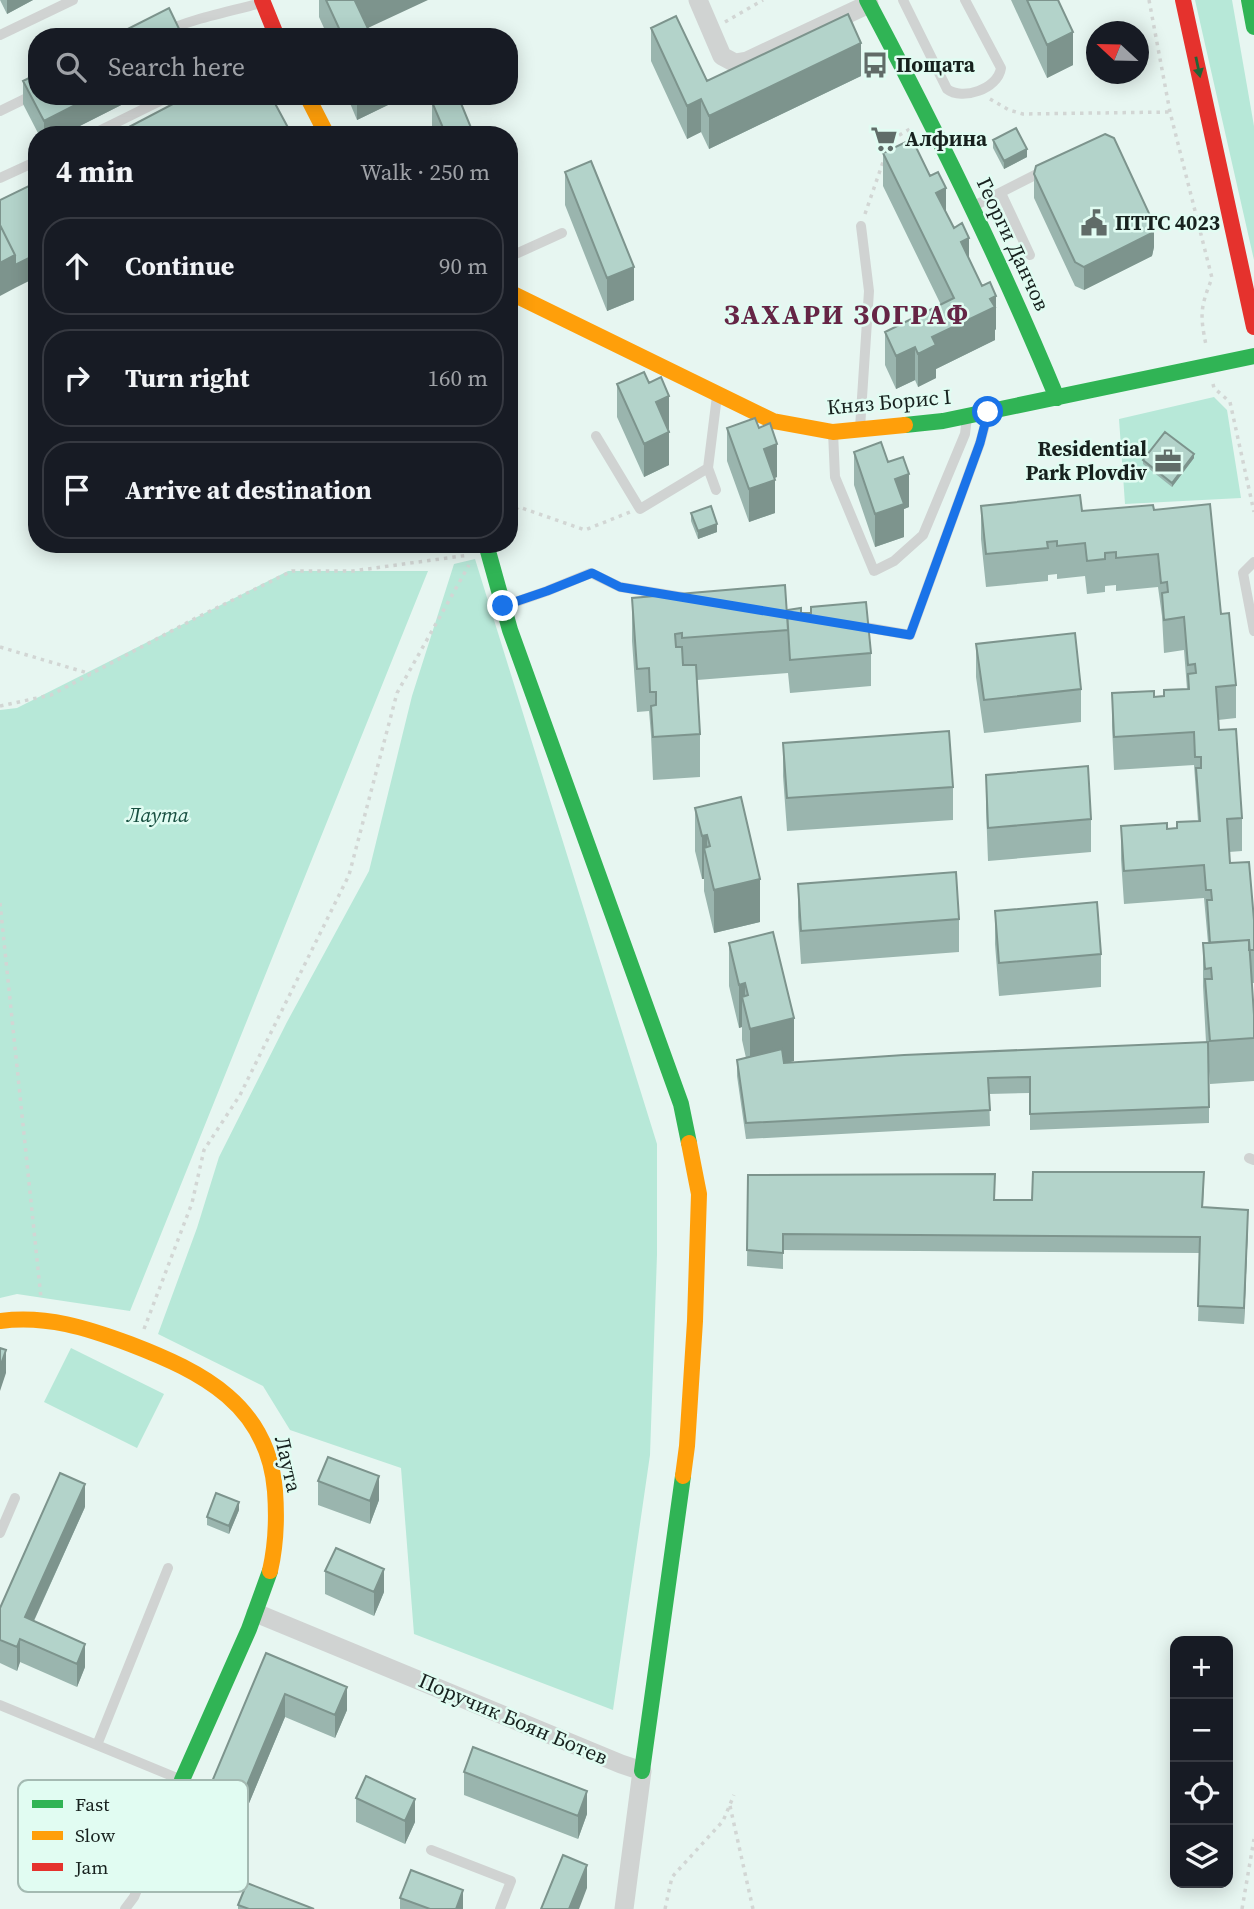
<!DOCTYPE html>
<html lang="en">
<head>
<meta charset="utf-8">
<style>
  :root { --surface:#171b24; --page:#20242c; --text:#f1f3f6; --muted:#9ea1a6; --line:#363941 }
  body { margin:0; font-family:"Source Serif 4",serif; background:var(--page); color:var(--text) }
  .controls { position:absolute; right:21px; bottom:21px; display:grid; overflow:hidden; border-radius:14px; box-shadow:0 4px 18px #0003 }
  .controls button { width:63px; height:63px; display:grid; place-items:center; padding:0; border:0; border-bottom:2px solid var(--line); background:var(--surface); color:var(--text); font:35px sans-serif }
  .compass { position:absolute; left:1086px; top:21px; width:63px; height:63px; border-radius:50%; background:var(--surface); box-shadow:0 4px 18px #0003; rotate:292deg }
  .stop { position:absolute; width:21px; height:21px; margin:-16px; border:5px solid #1a73e8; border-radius:50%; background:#fff }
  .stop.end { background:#1a73e8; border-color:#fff; box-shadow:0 2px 7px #0008 }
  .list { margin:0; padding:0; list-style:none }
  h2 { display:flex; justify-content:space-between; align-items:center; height:91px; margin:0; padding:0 28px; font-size:30px }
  h2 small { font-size:23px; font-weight:400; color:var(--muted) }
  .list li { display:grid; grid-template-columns:46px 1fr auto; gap:21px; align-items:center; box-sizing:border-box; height:98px; margin:0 14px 14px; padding:0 14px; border:2px solid var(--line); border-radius:28px }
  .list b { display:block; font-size:26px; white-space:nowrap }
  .list em { font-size:23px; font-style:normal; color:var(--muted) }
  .icon { flex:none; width:38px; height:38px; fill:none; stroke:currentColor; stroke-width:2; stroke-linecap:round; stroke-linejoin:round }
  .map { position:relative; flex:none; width:1254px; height:1909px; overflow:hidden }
  .search { position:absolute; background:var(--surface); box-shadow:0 4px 18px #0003; left:28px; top:28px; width:490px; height:77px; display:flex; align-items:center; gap:18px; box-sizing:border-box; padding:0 24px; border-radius:28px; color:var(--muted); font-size:26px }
  .panel { position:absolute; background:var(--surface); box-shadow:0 4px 18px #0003; left:28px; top:126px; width:490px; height:427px; border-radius:28px }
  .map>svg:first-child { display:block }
  .green { fill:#b7e8d8 }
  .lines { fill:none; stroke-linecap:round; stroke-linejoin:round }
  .path { stroke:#d2d6d4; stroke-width:3.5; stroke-dasharray:3.5 5; stroke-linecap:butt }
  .lane { stroke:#d0d3d2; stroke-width:10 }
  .street { stroke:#d0d3d2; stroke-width:19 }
  .fast { stroke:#30b455; stroke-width:16 }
  .slow { stroke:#ff9f0a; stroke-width:16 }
  .jam { stroke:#e5322d; stroke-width:16 }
  .wall { fill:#9ab5ae }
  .shaded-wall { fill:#7d948d }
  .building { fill:#b3d3ca; stroke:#7d948d; stroke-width:2 }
  .oneway { fill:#226337 }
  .route { stroke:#1a73e8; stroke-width:9 }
  .labels { text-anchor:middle; stroke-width:5; stroke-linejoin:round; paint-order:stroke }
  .poi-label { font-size:21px; font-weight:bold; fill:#17211e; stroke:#e1fcf2; text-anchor:start }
  .street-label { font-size:21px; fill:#17211e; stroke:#e1fcf2 }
  .park-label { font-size:21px; font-style:italic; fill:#174f40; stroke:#e1fcf2 }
  .district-label { font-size:28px; font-weight:bold; letter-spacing:2px; fill:#652545; stroke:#e1fcf2 }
  .key { fill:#e1fcf2; stroke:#a4bab2; stroke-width:2 }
  .key-label { font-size:19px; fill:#17211e }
</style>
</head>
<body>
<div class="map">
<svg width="1254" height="1909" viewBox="0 0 1254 1909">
  <rect width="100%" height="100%" fill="#e7f6f1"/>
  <!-- green -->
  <path class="green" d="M1195,0H1232L1254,126V260Z
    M1214,397L1227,410L1241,498L1125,504L1119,419Z
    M475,559L657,1144V1255L650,1455L613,1710L414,1634L401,1468L290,1430L263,1386L158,1334L197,1228L219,1157L287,1022L369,871L412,696L454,564Z
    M288,571H428L130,1311L17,1294L0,1298V710L17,708Z
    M71,1348L164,1394L137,1448L44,1402Z"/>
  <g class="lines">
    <!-- path -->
    <path class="path" d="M1149,0L1170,112L1212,278C1200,308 1200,315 1206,345
      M725,22L763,0
      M990,99L1009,110L1023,114L1170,112
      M885,155L891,140L910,129
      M865,214L883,162
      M1213,384L1214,388L1230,402L1254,512
      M509,515L519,507L585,530L630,512
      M0,647L91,674
      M0,706L51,695L196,618L292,571H353L469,555
      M0,903L41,1298
      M144,1329L192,1203L204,1150L240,1095L349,875L397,693L469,565
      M730,1806L753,1909
      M665,1909L672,1877L723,1821L734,1795
      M1242,1909L1254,1839"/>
    <!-- lane -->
    <path class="lane" d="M903,0L947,89C962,101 998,89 1001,68L965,0
      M0,35L73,0
      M152,37C187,20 225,12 262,3
      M0,111L37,93
      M91,135L170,96
      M0,178L37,161
      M1001,193L1030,255
      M974,206L1045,170
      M509,257L562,233
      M860,428L869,291L861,226
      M833,432L835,477L874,571L894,561L923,535L965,434L967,417
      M596,436L640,509L708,468L717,396
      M708,468L716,490
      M1254,562L1243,573L1254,631
      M504,606L547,591L591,573L620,587L682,597
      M859,626L910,635L980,443L988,414
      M1249,1158L1254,1160
      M0,1533L15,1498
      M0,1705L182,1780L134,1897L125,1909
      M97,1745L168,1568
      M431,1850L511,1881L500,1909"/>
    <!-- street -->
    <path class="street" d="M698,0L722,56L735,63L747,61L869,4
      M256,1613L621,1764L642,1771L624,1909"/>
    <!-- fast -->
    <path class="fast" d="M867,0C936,130 1001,262 1057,398
      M1249,0L1254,27
      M905,425L943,421L1254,356
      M486,544L510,630L681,1104L689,1143
      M642,1771L683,1476
      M182,1780L249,1629L270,1571"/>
    <!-- slow -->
    <path class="slow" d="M307,96L327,135
      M509,292L773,421L833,432L905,425
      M0,1321C47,1315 87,1328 130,1344C203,1372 268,1405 275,1491C277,1518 276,1545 270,1571
      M683,1476L687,1446L695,1321L699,1194L689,1143"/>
    <!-- jam -->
    <path class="jam" d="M262,0L277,37
      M1183,0L1254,327"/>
  </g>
  <!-- wall -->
  <path class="wall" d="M0,0H33L7,14Z
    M319,0H326L368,28L372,37H328L319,17Z
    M1011,0H1058L1073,65L1047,78Z
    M651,28L707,81L861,76L709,149L701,132L687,139L651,61Z
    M23,81L37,96H139L62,135H39L23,104Z
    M347,96H388V105L357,120Z
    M432,102L474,135H432Z
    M993,140L1027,157L1004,169L993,148Z
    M883,153L946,212L969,260L996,329L995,330V340L936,369V378L918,387L915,380L896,389L885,365V332L941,305L883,186Z
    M565,172L634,300L607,311L565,205Z
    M1034,174L1154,247L1152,256L1084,290L1075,286L1034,198Z
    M617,384L669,429H668L669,465L644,477L617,417Z
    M727,428L777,477L774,478L775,513L749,522L727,461Z
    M854,452L888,462L909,507L904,509V537L875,547L854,485Z
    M1194,458L1172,487L1143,464V460Z
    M981,506L1082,511L1154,510L1221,614L1236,685V718L1218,720L1219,730L1242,818V851L1229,852L1230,863L1254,920V983H1252L1254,1015V1081L1210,1084L1209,1071V1123L1030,1130V1093L989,1094L990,1126L746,1139L737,1076V1060L746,1058L742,1040V1027L739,1028L729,986V943L794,1061L786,1063L1206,1042L1203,986V943H1208L1204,898L1124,904L1121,859V826L1167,829L1177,828L1198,821L1194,765L1114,770L1112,726V693L1154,697L1164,696L1187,689L1184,650L1164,653L1162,616L1158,587L1116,591V585L1105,586V592L1087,594L1085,576L1057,579V574L1048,575V581L986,587L981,539Z
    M691,513L717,532L698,539L691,521Z
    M632,598L787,610L801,613L871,653V686L790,693L788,673L697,680L700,734V777L653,780L651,735L649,711L637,712L632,641Z
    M976,644L1081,689V722L984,733L976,677Z
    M783,743L953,787V820L787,831L783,776Z
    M986,775L1091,819V852L988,861L986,808Z
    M695,808L760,922L714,933L704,891V879H702L695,851Z
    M798,884L959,919V952L801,964L798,917Z
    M995,911L1101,954V987L999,996L995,944Z
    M748,1175L994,1200H1032L1204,1188L1203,1207L1248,1226L1244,1324L1198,1321L1200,1253L783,1250V1269L747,1266Z
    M318,1481L379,1500L370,1524L318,1505Z
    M85,1507L34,1621L85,1667L77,1687L20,1662L17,1671L0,1663V1608Z
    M239,1510L229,1534L207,1525V1517Z
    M325,1571L384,1592L374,1616L325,1594Z
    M266,1653L347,1710L335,1738L285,1717L229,1851L198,1838V1815Z
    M464,1772L587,1814L578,1839L464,1795Z
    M356,1798L415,1822L405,1844L356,1822Z
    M400,1898L463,1909H400Z
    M238,1905L314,1909H238Z"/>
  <!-- shaded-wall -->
  <path class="shaded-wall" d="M7,0H33L7,14Z
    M357,0H428L355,34V1Z
    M1073,32V65L1047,78V45Z
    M861,43V76L709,149V116Z
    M93,96H139L62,135H44V121Z
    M357,96H388V105L357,120Z
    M701,99V132L687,139V106Z
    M1027,149V157L1004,169V161Z
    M946,188V221L936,193Z
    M1154,224V247L1152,256L1084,290V267Z
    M969,238V271L961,242Z
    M37,254V277L15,288V265Z
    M15,255V288L0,296V263Z
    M634,267V300L607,311V278Z
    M996,296V329L995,330V340L936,369V378L918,387V354L932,337Z
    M514,336V359L509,361V337Z
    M915,347V380L896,389V356Z
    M669,396V429L656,435V402Z
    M669,432V465L644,477V444Z
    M777,444V477L764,482V449Z
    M1194,454V458L1172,487V483Z
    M909,474V507L904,509V537L875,547V514L895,479Z
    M775,480V513L749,522V489Z
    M717,524V532L698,539V531Z
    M707,835V862L704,848V879H702V836Z
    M760,879V922L714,933V890Z
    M745,983V1009L742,997V1027L739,1028V985Z
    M794,1018V1061L750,1072V1029Z
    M1248,1210V1226L1244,1324V1308Z
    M6,1350V1373L0,1391V1367Z
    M379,1476V1500L370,1524V1501Z
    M85,1484V1507L25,1640V1617Z
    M239,1502V1510L229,1534V1526Z
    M384,1569V1592L374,1616V1592Z
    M20,1639V1662L17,1671V1647Z
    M85,1644V1667L77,1687V1664Z
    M347,1687V1710L335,1738V1715Z
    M285,1694V1717L229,1851V1828Z
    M587,1791V1814L578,1839V1816Z
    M415,1799V1822L405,1844V1821Z
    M587,1865V1888L579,1909H569Z
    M463,1890V1909H456Z"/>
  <!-- building -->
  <path class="building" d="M326,0H357L355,1L372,37H343Z
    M1027,0H1058L1073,32L1047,45Z
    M169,8L183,37H112Z
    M848,14L861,43L709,116L701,99L687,106L651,28L676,16L707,81Z
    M37,74V96H93L44,121L23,81Z
    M188,96H271L292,135H130L127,128Z
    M445,96H458L474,135H446L432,102Z
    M1016,128L1027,149L1004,161L993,140Z
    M1105,134L1114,138L1154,224L1152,233L1084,267L1075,262L1034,174L1036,166Z
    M912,139L930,176L938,172L946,188L936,193L954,228L962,223L969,238L961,242L982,286L990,282L996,296L990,299L995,307L932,337L936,345L918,354L915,347L896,356L885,332L954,298L883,153Z
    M591,161L634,267L607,278L565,172Z
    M37,182V254L15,265V255L0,225V200Z
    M0,225L15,255L0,263Z
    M509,324L514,336L509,337Z
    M644,372L649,383L661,377L669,396L656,402L669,432L644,444L617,384Z
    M755,418L759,428L770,423L777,444L764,449L775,480L749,489L727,428Z
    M1165,432L1194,454L1172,483L1143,460Z
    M881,442L888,462L903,457L909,474L895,479L904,504L875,514L854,452Z
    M1080,495L1082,511L1153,505L1154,510L1210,504L1221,614L1229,613L1236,685L1216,687L1219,730L1236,729L1242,818L1227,819L1230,863L1249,862L1254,920V950H1249V940L1210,943L1207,900H1212L1211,890H1206L1204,865L1124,871L1121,826L1167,823V829L1177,828V822L1200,821L1196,768H1201V757H1195L1194,732L1114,737L1112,693L1154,691V697L1164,696V690L1189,689L1188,674L1196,673L1195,664L1188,665L1184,617L1164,620L1162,593L1168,592L1167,582L1161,583L1158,554L1116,558V552L1105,553V559L1087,561L1085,543L1057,546V541L1047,542L1048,548L986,554L981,506Z
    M711,506L717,524L698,531L691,513Z
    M785,585L788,630L682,638V633L675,634L676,647H682L683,665H696L700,734L653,737L651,706L656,705V692H650L649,668L637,669L632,598Z
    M866,602L871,653L790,660L787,610L801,608V613H811V607Z
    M1075,633L1081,689L984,700L976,644Z
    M949,731L953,787L787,798L783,743Z
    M1088,766L1091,819L988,828L986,775Z
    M741,797L760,879L714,890L704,848L710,846L707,835L702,836L695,808Z
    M956,872L959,919L801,931L798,884Z
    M1097,902L1101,954L999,963L995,911Z
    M773,932L794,1018L750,1029L742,997L748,995L745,983L739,985L729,943Z
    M1249,940L1254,1015V1038L1210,1041L1205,979H1212L1211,968L1205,969L1203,943Z
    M1208,1042L1209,1107L1030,1114V1077L988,1078L990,1110L746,1123L737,1060L782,1049L784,1063L904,1055Z
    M1033,1172H1204L1202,1207L1248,1210L1244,1308L1198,1306L1200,1237L783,1234V1253L747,1250L748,1175L995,1174L994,1200H1032Z
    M0,1348L6,1350L0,1367Z
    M328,1457L379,1476L370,1501L318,1481Z
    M60,1473L85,1484L25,1617L85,1644L77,1664L20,1639L17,1647L0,1640V1608Z
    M216,1493L239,1502L229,1526L207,1517Z
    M336,1548L384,1569L374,1592L325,1571Z
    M266,1653L347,1687L335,1715L285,1694L229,1828L198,1815Z
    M473,1747L587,1791L578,1816L464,1772Z
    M366,1776L415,1799L405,1821L356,1798Z
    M563,1855L587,1865L569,1909H541Z
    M411,1870L463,1890L456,1909H430L400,1898Z
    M247,1883L314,1909H249L238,1905Z"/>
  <!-- one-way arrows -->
  <defs><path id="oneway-solid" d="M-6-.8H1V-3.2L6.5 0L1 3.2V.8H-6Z" transform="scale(1.75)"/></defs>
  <use class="oneway" href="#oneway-solid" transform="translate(1198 67) rotate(78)"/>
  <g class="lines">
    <!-- route -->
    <path class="route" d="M503,606L547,591L592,573L620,587L910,635L980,443L988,412"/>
  </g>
  <!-- icons -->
  <defs>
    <g id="bus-bare" transform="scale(2.1)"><path d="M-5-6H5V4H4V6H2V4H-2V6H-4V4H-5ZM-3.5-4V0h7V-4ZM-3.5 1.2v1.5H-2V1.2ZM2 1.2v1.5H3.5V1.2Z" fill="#606c68" stroke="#e1fcf2" stroke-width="2.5" paint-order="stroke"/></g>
    <g id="supermarket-bare" transform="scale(2.1)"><path d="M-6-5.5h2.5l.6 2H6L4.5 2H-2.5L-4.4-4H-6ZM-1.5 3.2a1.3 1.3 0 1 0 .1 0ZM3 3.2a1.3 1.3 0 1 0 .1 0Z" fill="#606c68" stroke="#e1fcf2" stroke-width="2.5" paint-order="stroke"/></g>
    <g id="civic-bare" transform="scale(2.1)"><path d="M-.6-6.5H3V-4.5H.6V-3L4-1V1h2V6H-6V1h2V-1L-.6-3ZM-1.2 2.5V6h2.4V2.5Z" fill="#606c68" stroke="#e1fcf2" stroke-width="2.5" paint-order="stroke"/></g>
    <g id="office-bare" transform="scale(2.1)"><path d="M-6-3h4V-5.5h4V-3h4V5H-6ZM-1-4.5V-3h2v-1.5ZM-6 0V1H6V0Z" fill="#606c68" stroke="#e1fcf2" stroke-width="2.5" paint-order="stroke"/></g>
  </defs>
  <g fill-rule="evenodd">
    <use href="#bus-bare" x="875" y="65"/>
    <use href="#supermarket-bare" x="884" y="139"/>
    <use href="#civic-bare" x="1094" y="223"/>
    <use href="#office-bare" x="1168" y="461"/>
  </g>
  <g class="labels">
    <!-- poi labels -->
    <g class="poi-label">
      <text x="896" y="72">Пощата</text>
      <text x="905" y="146">Алфина</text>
      <text x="1115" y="230">ПТТС 4023</text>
      <text x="1147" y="456" text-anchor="end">Residential<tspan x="1147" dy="24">Park Plovdiv</tspan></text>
    </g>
    <!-- street labels -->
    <g class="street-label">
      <text transform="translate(1013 244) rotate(65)" y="7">Георги Данчов</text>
      <text transform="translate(889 402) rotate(-5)" y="7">Княз Борис I</text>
      <text transform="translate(288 1464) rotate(77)" y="7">Лаута</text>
      <text transform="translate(513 1719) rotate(23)" y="7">Поручик Боян Ботев</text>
    </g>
    <!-- park labels -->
    <g class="park-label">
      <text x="158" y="822">Лаута</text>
    </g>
    <!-- district labels -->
    <g class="district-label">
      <text x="847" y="324">ЗАХАРИ ЗОГРАФ</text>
    </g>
  </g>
  <!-- legend -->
  <rect x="18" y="1780" width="230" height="112" rx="10" class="key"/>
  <rect x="32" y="1800" width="31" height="8" fill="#30b455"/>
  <rect x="32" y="1831" width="31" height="9" fill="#ff9f0a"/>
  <rect x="32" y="1863" width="31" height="8" fill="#e5322d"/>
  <g class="key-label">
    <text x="75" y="1811">Fast</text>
    <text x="75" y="1842">Slow</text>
    <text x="75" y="1874">Jam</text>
  </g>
</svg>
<div class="controls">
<button>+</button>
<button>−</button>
<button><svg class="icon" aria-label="locate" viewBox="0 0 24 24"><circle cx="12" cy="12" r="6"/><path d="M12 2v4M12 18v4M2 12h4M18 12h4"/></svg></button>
<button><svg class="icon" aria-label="layers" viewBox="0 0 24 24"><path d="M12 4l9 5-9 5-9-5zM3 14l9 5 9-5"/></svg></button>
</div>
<svg class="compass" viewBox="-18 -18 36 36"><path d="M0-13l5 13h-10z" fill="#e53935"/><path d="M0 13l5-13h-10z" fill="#9ea1a6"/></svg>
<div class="stop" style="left:988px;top:412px"></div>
<div class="stop end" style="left:503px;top:606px"></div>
<div class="search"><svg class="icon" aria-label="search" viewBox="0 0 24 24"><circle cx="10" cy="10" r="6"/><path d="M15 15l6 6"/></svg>Search here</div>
<section class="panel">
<h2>4 min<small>Walk · 250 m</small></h2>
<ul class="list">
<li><svg class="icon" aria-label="ahead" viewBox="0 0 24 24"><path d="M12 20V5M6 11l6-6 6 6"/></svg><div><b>Continue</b></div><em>90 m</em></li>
<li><svg class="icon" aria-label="right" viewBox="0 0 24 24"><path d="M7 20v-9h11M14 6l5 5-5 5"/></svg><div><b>Turn right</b></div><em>160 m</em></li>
<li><svg class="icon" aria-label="arrive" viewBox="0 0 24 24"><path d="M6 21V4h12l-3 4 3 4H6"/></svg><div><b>Arrive at destination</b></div></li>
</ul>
</section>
</div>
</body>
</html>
